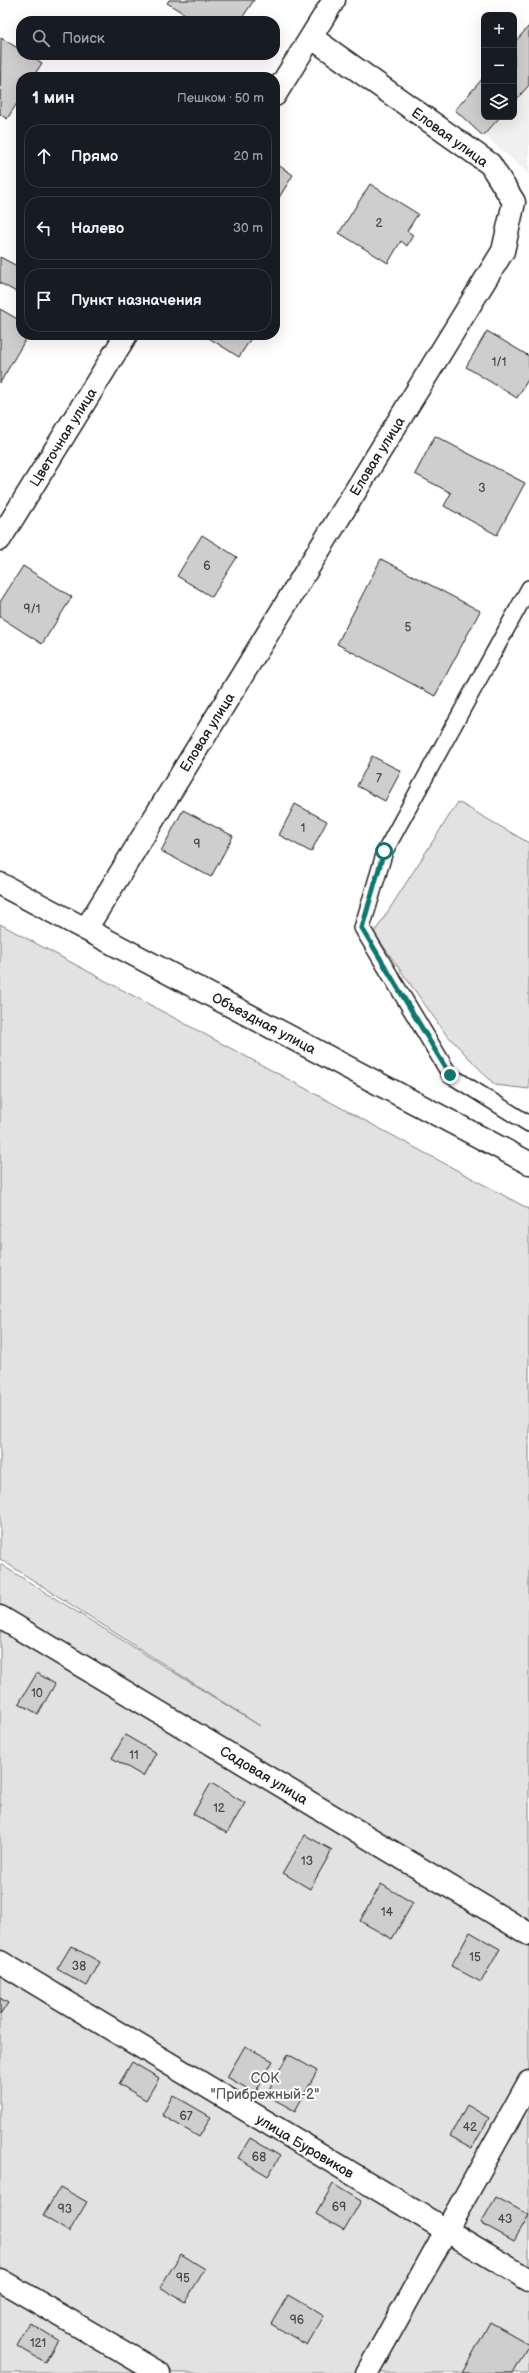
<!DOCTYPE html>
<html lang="ru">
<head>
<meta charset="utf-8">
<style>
  :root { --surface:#171b24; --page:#242831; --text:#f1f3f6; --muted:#9ea1a6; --line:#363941 }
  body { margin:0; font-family:"Balsamiq Sans",sans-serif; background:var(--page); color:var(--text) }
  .controls { position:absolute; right:12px; top:12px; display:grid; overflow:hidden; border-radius:8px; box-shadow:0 4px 16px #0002 }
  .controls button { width:36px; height:36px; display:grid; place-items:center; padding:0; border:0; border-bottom:1px solid var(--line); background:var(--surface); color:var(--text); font:20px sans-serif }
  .stop { position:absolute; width:12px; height:12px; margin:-9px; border:3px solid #0f766e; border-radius:50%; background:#fff }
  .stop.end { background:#0f766e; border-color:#fff; box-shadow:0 1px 4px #0008 }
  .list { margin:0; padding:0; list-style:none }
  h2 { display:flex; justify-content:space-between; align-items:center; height:52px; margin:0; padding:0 16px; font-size:17px }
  h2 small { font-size:13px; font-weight:400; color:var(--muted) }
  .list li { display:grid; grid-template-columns:26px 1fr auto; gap:12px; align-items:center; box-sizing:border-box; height:64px; margin:0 8px 8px; padding:0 8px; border:1px solid var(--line); border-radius:16px }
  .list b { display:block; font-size:15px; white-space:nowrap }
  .list em { font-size:13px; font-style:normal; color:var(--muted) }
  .icon { flex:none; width:22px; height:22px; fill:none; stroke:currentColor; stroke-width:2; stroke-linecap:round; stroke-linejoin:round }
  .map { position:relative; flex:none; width:529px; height:2373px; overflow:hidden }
  .search { position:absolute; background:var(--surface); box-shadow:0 4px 16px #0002; left:16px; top:16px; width:264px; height:44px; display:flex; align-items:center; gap:10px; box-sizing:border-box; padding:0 14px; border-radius:16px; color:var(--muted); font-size:15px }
  .panel { position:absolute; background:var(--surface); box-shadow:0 4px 16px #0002; left:16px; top:72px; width:264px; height:268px; border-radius:16px }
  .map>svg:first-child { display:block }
  .built { fill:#f0f0f0 }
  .green { fill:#e2e2e2; stroke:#7f7f7f }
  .building { fill:#cecece; stroke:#1c1c1c }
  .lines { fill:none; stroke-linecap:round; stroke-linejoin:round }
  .service-casing { stroke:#1c1c1c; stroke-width:18 }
  .minor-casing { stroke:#1c1c1c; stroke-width:25 }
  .service { stroke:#fff; stroke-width:15 }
  .minor { stroke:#fff; stroke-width:22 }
  .route { stroke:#0f766e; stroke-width:5 }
  .labels { text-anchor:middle; stroke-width:4; stroke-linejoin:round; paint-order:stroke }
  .number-label { font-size:12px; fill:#484848 }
  .street-label { font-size:14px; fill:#1c1c1c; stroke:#fff }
  .park-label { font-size:14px; fill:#575757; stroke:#fff }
</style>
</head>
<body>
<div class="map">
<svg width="529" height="2373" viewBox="0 0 529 2373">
  <rect width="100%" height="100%" fill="#fff"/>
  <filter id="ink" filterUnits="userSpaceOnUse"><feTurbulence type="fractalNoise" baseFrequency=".025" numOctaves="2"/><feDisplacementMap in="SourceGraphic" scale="8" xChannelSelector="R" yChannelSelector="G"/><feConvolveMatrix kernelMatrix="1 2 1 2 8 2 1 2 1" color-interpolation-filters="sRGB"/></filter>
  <g filter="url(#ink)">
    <!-- built -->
    <path class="built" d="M529,26V174L455,110L484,77V117H514V43Z"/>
    <!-- green -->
    <path class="green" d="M458,802L529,843V1089L495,1085L445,1033L374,933Z
      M0,924L529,1209V2373H0V1564L260,1726L0,1559Z"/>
    <!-- building -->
    <path class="building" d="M169,0H254L240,21H196L167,3Z
      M529,26V85L514,102V43Z
      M1,38L21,50V55H29L42,63L33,77H21V97L7,119L0,114Z
      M484,77V117H500L483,136L455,110Z
      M275,163L293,175L275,204Z
      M370,184L418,214L407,231L413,235L407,246L401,241L388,263L339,233Z
      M0,257L21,268L20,294L0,283Z
      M0,309L21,321V335H28L0,383Z
      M487,331L529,356V378L517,398L466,367Z
      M204,335H253L239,357Z
      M435,436L525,483L497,535L444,506L451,493L415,474Z
      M202,535L237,557L212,597L177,576Z
      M381,559L480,611L435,696L337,644Z
      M23,566L72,597L42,644L0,617V602Z
      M372,756L401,771L385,801L357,786Z
      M295,804L327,821L311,852L279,835Z
      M183,810L233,836L211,877L161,851Z
      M37,1673L55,1684L38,1714L19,1703Z
      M125,1735L156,1753L143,1776L112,1758Z
      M211,1783L245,1803L227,1833L193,1814Z
      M305,1835L332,1850L310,1889L283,1873Z
      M381,1884L413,1903L392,1939L360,1921Z
      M470,1932L500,1949L481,1982L451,1966Z
      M71,1946L100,1962L87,1986L57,1969Z
      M0,1998L8,2003L0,2015Z
      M245,2046L273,2061L255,2093L227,2077Z
      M288,2054L317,2071L295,2111L266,2095Z
      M132,2062L159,2078L146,2100L119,2084Z
      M173,2095L211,2117L199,2137L162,2115Z
      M467,2105L489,2118L472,2148L450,2136Z
      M250,2138L280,2156L268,2176L238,2158Z
      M333,2184L361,2201L344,2230L316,2214Z
      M60,2187L87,2202L69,2232L43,2216Z
      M496,2197L529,2215L514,2241L481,2223Z
      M181,2254L205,2269L185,2302L160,2287Z
      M288,2295L324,2316L307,2345L271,2324Z
      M490,2322L529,2344L513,2373H462Z
      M30,2323L58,2340L45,2362L17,2346Z"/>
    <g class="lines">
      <!-- service casing -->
      <g class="service-casing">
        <path id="service" d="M529,588L385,851L362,928L450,1075L529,1124"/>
      </g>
      <!-- minor casing -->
      <g class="minor-casing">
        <path id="minor" d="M275,95L334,0
          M0,539L126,335
          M0,884L529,1163
          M86,929L503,251L514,202L490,164L311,37
          M0,1617L529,1934
          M0,1962L529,2280
          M0,2280L159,2373
          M367,2373L529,2082"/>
      </g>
      <!-- service -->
      <use href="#service" class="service"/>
      <!-- minor -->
      <use href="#minor" class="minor"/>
    </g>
  </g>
  <g class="lines" filter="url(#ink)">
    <!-- route -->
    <path class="route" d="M384,851L362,928L450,1075"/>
  </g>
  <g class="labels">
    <!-- number labels -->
    <g class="number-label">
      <text x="379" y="227">2</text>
      <text x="499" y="366">1/1</text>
      <text x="482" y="492">3</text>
      <text x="207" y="570">6</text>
      <text x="32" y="613">9/1</text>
      <text x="408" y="631">5</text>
      <text x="379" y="782">7</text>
      <text x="303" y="832">1</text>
      <text x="197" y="848">9</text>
      <text x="37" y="1697">10</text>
      <text x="134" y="1759">11</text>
      <text x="219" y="1812">12</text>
      <text x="307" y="1865">13</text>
      <text x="387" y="1916">14</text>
      <text x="475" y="1961">15</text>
      <text x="79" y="1970">38</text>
      <text x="186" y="2120">67</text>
      <text x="470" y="2131">42</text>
      <text x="259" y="2161">68</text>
      <text x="339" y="2211">69</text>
      <text x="65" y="2213">93</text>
      <text x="505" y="2223">43</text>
      <text x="183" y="2282">95</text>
      <text x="297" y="2324">96</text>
      <text x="38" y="2347">121</text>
    </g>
    <!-- street labels -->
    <g class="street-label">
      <text transform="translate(450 137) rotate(36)" y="5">Еловая улица</text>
      <text transform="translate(63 437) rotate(-58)" y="5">Цветочная улица</text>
      <text transform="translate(377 456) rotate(-58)" y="5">Еловая улица</text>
      <text transform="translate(207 732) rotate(-58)" y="5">Еловая улица</text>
      <text transform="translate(264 1023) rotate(28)" y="5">Объездная улица</text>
      <text transform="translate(264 1775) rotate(31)" y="5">Садовая улица</text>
      <text transform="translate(305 2146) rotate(31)" y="5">улица Буровиков</text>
    </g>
    <!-- park labels -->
    <g class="park-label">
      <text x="265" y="2083">СОК<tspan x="265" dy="16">"Прибрежный-2"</tspan></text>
    </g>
  </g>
</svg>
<div class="controls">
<button>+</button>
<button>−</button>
<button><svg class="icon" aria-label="layers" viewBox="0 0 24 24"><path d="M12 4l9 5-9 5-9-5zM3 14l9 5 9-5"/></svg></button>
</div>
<div class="stop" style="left:384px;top:851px"></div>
<div class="stop end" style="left:450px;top:1075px"></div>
<div class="search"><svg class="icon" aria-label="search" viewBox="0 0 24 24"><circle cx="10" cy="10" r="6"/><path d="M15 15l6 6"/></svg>Поиск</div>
<section class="panel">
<h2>1 мин<small>Пешком · 50 m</small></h2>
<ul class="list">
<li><svg class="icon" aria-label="ahead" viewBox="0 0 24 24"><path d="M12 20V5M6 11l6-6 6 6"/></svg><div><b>Прямо</b></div><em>20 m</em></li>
<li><svg class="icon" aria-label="left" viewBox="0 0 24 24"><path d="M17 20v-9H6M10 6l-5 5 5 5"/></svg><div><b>Налево</b></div><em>30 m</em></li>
<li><svg class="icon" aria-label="arrive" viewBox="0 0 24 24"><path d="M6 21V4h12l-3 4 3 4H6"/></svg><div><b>Пункт назначения</b></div></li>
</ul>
</section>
</div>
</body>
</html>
